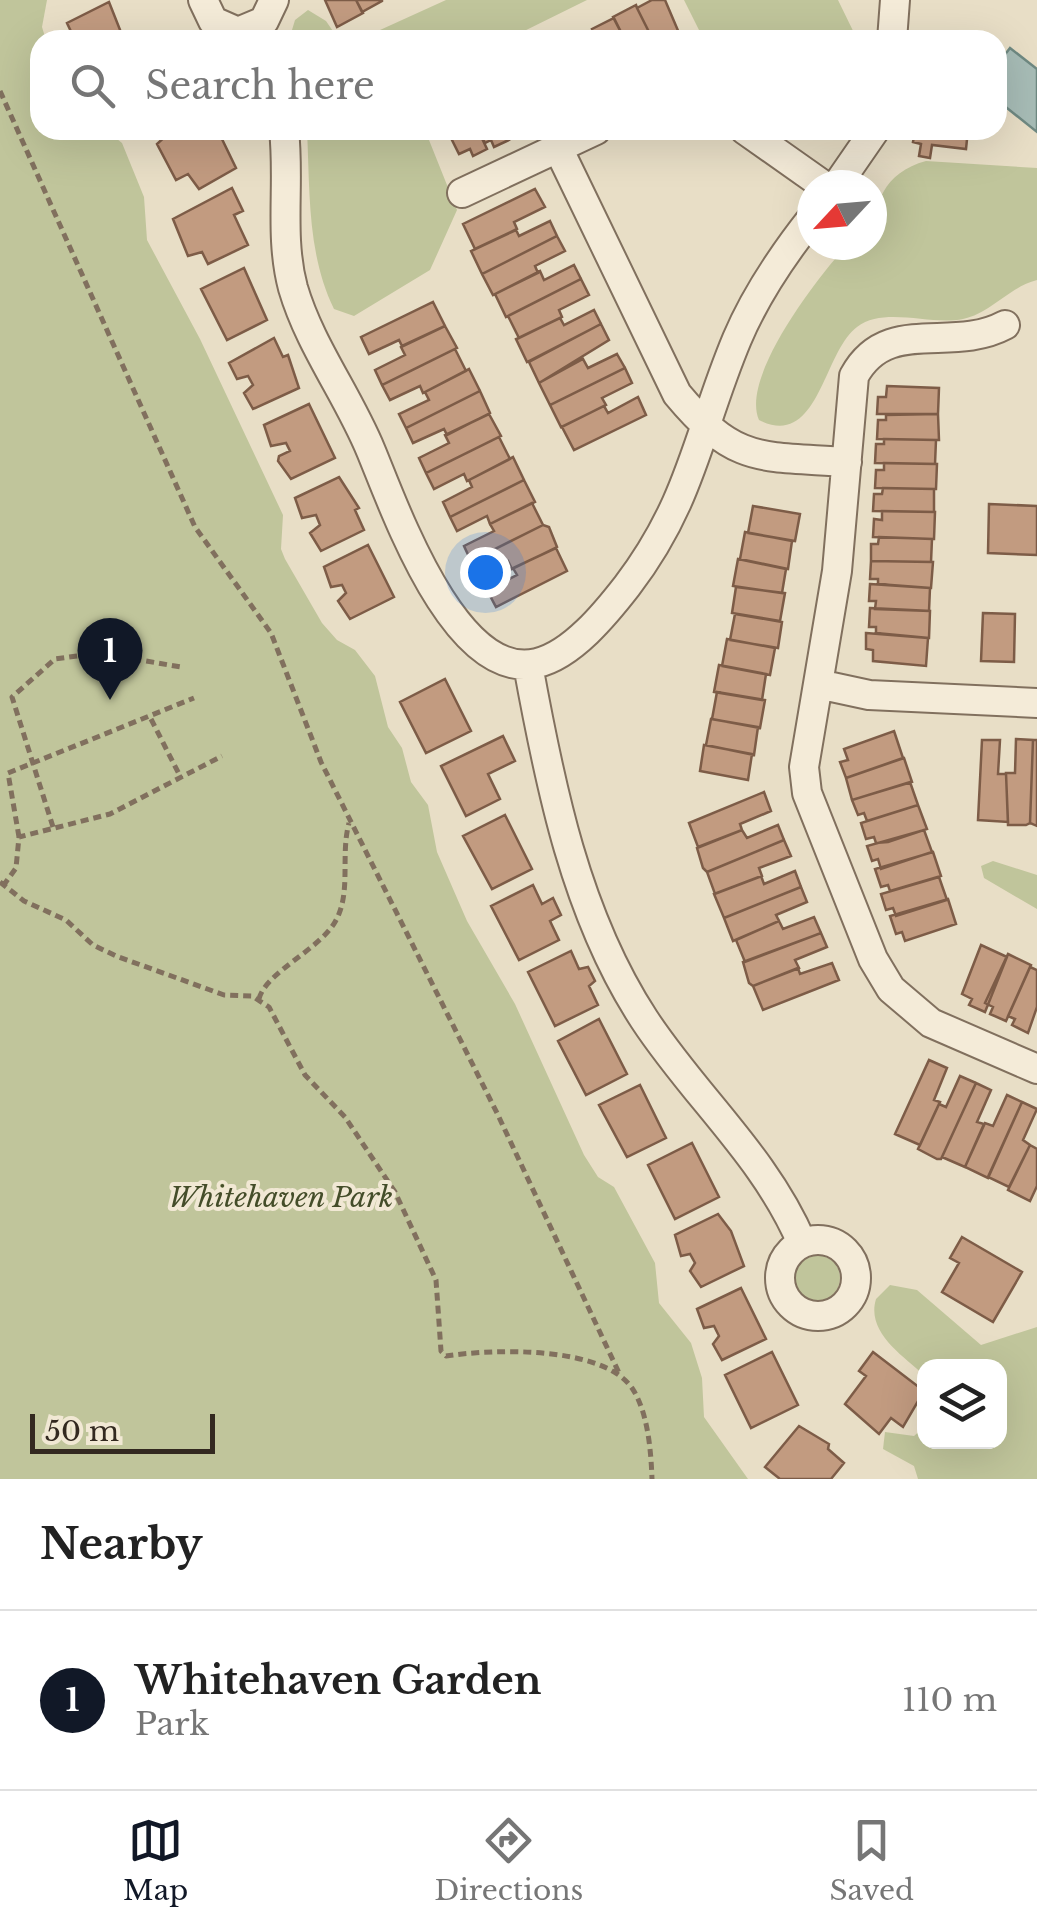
<!DOCTYPE html>
<html lang="en">
<head>
<meta charset="utf-8">
<style>
  :root { --surface:#fff; --page:#f2f2f2; --text:#222; --muted:#767676; --line:#e0e0e0; --accent:#111827 }
  body { margin:0; font-family:"Libre Baskerville",serif; background:var(--page); color:var(--text) }
  .controls { position:absolute; right:30px; bottom:30px; display:grid; overflow:hidden; border-radius:20px; box-shadow:0 10px 40px #0002 }
  .controls button { width:90px; height:90px; display:grid; place-items:center; padding:0; border:0; border-bottom:2px solid var(--line); background:var(--surface); color:var(--text); font:50px sans-serif }
  .compass { position:absolute; left:797px; top:170px; width:90px; height:90px; border-radius:50%; background:var(--surface); box-shadow:0 10px 40px #0002; rotate:244deg }
  .scale { position:absolute; left:30px; bottom:25px; width:185px; box-sizing:border-box; padding-left:10px; border:5px solid #332920; border-top:0; font-size:28px; line-height:35px; white-space:nowrap; color:#332920; -webkit-text-stroke:8px #f1e8d4; paint-order:stroke }
  .you { position:absolute; left:485px; top:572px; width:35px; height:35px; margin:-25px; border:8px solid #fff; border-radius:50%; background:#1a73e8; box-shadow:0 0 0 15px #1a73e833 }
  .badge { display:grid; place-items:center; width:65px; height:65px; border-radius:50%; background:var(--accent); color:#fff; font-size:32px; font-weight:700 }
  .pin { position:absolute; translate:-50% -82px; filter:drop-shadow(0 2px 5px #0008) }
  .pin::after { content:''; position:absolute; top:52px; width:35px; height:30px; background:inherit; clip-path:polygon(0 0,100% 0,50% 100%) }
  .list { margin:0; padding:0; list-style:none }
  h2 { display:flex; justify-content:space-between; align-items:center; height:130px; margin:0; padding:0 40px; font-size:42px }
  h2 small { font-size:32px; font-weight:400; color:var(--muted) }
  .list li { display:grid; grid-template-columns:65px 1fr auto; gap:30px; align-items:center; box-sizing:border-box; height:180px; padding:0 40px; border-top:2px solid var(--line) }
  .list b { display:block; font-size:38px; white-space:nowrap }
  .list p { margin:0; font-size:32px; white-space:nowrap; color:var(--muted) }
  .list em { font-size:32px; font-style:normal; color:var(--muted) }
  .icon { flex:none; width:55px; height:55px; fill:none; stroke:currentColor; stroke-width:2; stroke-linecap:round; stroke-linejoin:round }
  .map { position:relative; flex:none; width:1037px; height:1479px; overflow:hidden }
  .search { position:absolute; background:var(--surface); box-shadow:0 10px 40px #0002; left:30px; right:30px; top:30px; height:110px; display:flex; align-items:center; gap:25px; box-sizing:border-box; padding:0 35px; border-radius:30px; color:var(--muted); font-size:38px }
  .sheet { height:310px; background:var(--surface) }
  nav { display:flex; justify-content:space-around; align-items:center; box-sizing:border-box; height:140px; border-top:2px solid var(--line); background:var(--surface); font-size:28px; color:var(--muted) }
  nav a { display:grid; justify-items:center; gap:5px }
  nav .on { color:var(--accent) }
  .map>svg:first-child { display:block }
  .green { fill:#c0c59b }
  .water { fill:#a7bcb6; stroke:#6f8982; stroke-width:2.5 }
  .building { fill:#c29b80; stroke:#7d5c47; stroke-width:2.5 }
  .lines { fill:none; stroke-linecap:round; stroke-linejoin:round }
  .minor-casing { stroke:#81705e; stroke-width:32 }
  .path { stroke:#81705e; stroke-width:5; stroke-dasharray:8 5; stroke-linecap:butt }
  .minor { stroke:#f4ebd8; stroke-width:28 }
  .labels { text-anchor:middle; stroke-width:8; stroke-linejoin:round; paint-order:stroke }
  .park-label { font-size:28px; font-style:italic; fill:#444d29; stroke:#f1e8d4 }
</style>
</head>
<body>
<div class="map">
<svg width="1037" height="1479" viewBox="0 0 1037 1479">
  <rect width="100%" height="100%" fill="#e8dec6"/>
  <!-- green -->
  <path class="green" d="M0,0H47L42,27L46,40H40V130H106L122,143L144,197L147,240L200,339L283,515L281,549L285,559L322,623L337,640L355,650L375,676L388,727L402,748L411,782L428,805L437,852L467,921L515,1004L584,1155L598,1177L614,1187L655,1263L659,1303L691,1343L702,1378L704,1417L748,1479H0Z
    M446,0H587L506,40H358Z
    M684,0H838L857,39L704,40Z
    M308,10L326,21L339,40H289L295,20Z
    M307,130H425L457,210L430,270L354,316L334,309C307,254 310,191 307,130Z
    M926,161L1037,168V280C1009,287 991,313 963,319C931,326 885,306 857,327C823,352 819,450 759,420C740,377 818,277 847,245H872C872,205 884,172 926,161Z
    M993,861L1037,875V909L984,878L981,866Z
    M794 1278a23 23 0 1 1 46 0a23 23 0 1 1-46 0Z
    M890,1285L917,1290L981,1345L1037,1327V1479H918L914,1466L883,1449L885,1432L914,1436L924,1427V1442H1000V1366H924V1375C902,1355 866,1332 876,1299Z"/>
  <!-- water -->
  <path class="water" d="M1010,48L1037,69V132L997,100V65Z"/>
  <!-- building -->
  <path class="building" d="M325,0H356L363,13L337,27Z
    M356,0H382V1L362,12Z
    M652,0H665L682,40H653L637,8Z
    M109,2L124,40H75L67,23Z
    M636,5L637,8L653,40H625L613,17Z
    M614,18L625,40H597L592,29Z
    M172,130H228L221,137L236,168L199,189L188,174L176,180L157,144Z
    M447,130H478L487,149L473,156L470,149L459,154Z
    M478,130H504L509,140L494,147L491,140L485,143Z
    M915,130H968L966,149L932,145L930,158L919,156L921,144L913,142Z
    M232,188L243,211L234,215L248,245L208,264L202,252L188,256L173,219Z
    M535,189L545,207L514,222L517,229L475,249L463,224Z
    M550,221L557,236L482,274L471,251L516,230L519,236Z
    M557,236L565,251L535,266L538,273L493,295L482,274Z
    M574,265L581,279L506,317L495,294L540,271L544,280Z
    M244,268L267,320L227,340L201,289Z
    M581,279L589,295L559,310L562,317L519,338L508,316Z
    M433,302L445,326L402,346L399,340L369,354L361,337Z
    M594,310L601,324L527,362L516,339L560,318L564,325Z
    M601,324L609,340L539,383L529,362Z
    M445,326L457,348L382,385L375,370L405,355L401,347Z
    M274,338L283,357L288,355L299,388L253,409L244,393L253,385L248,376L237,379L229,363Z
    M455,349L466,371L423,393L420,386L390,400L382,385Z
    M617,354L625,368L550,405L539,383L583,359L588,368Z
    M625,368L632,383L602,398L606,405L561,427L550,405Z
    M469,369L480,391L406,428L399,414L429,400L425,392Z
    M887,386L939,388L938,414H877L878,397H886Z
    M480,391L490,413L447,435L444,429L413,443L406,428Z
    M638,397L646,415L574,450L562,427L604,406L608,413Z
    M309,404L335,458L291,479L278,461L279,456L290,451L286,443L271,446L264,425Z
    M489,414L501,436L426,473L419,458L449,443L445,435Z
    M938,414L939,440L877,439L878,420H886V415Z
    M499,437L510,459L467,481L464,474L434,489L426,473Z
    M884,439L936,440L935,464L875,463L876,444H884Z
    M513,457L524,480L450,517L443,502L472,487L469,480Z
    M884,463L937,464L936,489L875,488L876,470H884Z
    M339,477L359,508L355,510L364,530L321,551L310,533L320,525L316,515L302,518L295,498Z
    M524,480L535,502L490,524L487,516L457,531L450,517Z
    M883,488L934,489V512L873,511L874,494H882Z
    M532,503L543,525L471,561L464,546L494,531L490,524Z
    M989,504L1037,506V555L988,553Z
    M753,506L800,514L795,541L748,533Z
    M882,511L935,512L934,539L873,537L874,519L882,520Z
    M543,525L549,527L557,547L512,569L508,561L478,576L471,561Z
    M745,532L792,541L788,569L740,559Z
    M879,537L932,539L931,562L871,561V544H878Z
    M368,545L394,597L350,619L338,601L346,593L342,585L331,587L324,567Z
    M556,548L567,571L496,607L487,590L517,575L513,568Z
    M738,559L786,569L782,593L733,586Z
    M871,561L933,562L931,588L878,584V579H870Z
    M870,584L930,588L929,611L875,609L876,601H869Z
    M736,587L785,593L780,621L732,613Z
    M870,608L930,611L929,638L876,633V627H869Z
    M983,613L1015,614L1014,662L981,661Z
    M735,614L782,622L778,648L730,640Z
    M866,633L928,638L926,666L873,661V650L866,649Z
    M727,639L775,648L770,675L722,666Z
    M719,665L766,674L762,700L714,692Z
    M445,679L471,731L426,753L400,702Z
    M717,692L765,700L760,728L712,719Z
    M711,719L758,727L754,755L706,745Z
    M894,731L903,758L846,778L840,762L848,760L844,749Z
    M503,736L515,761L488,774L500,799L466,816L441,766Z
    M1016,739L1033,740L1030,823L1026,825H1008L1006,773H1015Z
    M982,740H1000L998,774H1006L1008,822L978,820Z
    M1033,740H1037V826L1030,823Z
    M704,745L752,754L748,780L700,771Z
    M904,758L912,782L852,800L846,778Z
    M910,782L918,805L867,821L864,813L858,815L852,800Z
    M764,792L771,811L740,824L742,830L698,847L689,823Z
    M918,805L927,829L888,842L876,843L874,837L866,839L861,823Z
    M505,815L532,869L492,889L463,836Z
    M778,825L784,840L707,872L703,868L697,848L742,830L747,838Z
    M924,830L932,852L881,869L878,859L872,861L867,846Z
    M784,840L791,856L759,868L762,876L715,894L707,872Z
    M933,852L941,876L890,891L888,885L881,887L875,869Z
    M795,871L801,887L724,918L714,894L761,876L764,884Z
    M939,877L947,900L896,916L893,908L886,910L881,894Z
    M533,885L542,904L553,898L561,915L550,921L559,940L519,960L491,906Z
    M801,887L807,902L776,915L779,921L733,941L724,918Z
    M948,899L956,924L905,941L902,932L896,934L890,916Z
    M814,917L821,933L745,962L736,940L779,921L783,929Z
    M821,933L827,947L795,960L799,968L753,986L749,983L743,962Z
    M981,945L1007,957L985,1012L969,1005L972,999L962,994Z
    M571,951L579,969L588,967L595,981L589,986L598,1005L555,1026L528,972Z
    M1008,954L1031,965L1006,1021L990,1014L993,1007L985,1003Z
    M832,963L839,980L763,1010L753,986L798,968L800,974Z
    M1030,967L1037,970V1007L1028,1033L1012,1025L1015,1019L1008,1016Z
    M599,1019L627,1074L586,1095L558,1041Z
    M929,1060L947,1068L934,1100L940,1102L920,1145L895,1134Z
    M960,1076L976,1083L941,1159H937L918,1149L939,1104L946,1107Z
    M976,1083L991,1090L977,1122L984,1124L965,1167L942,1157Z
    M640,1085L666,1138L627,1157L599,1105Z
    M1007,1095L1022,1102L988,1178L965,1167L985,1123L993,1126Z
    M1022,1102L1037,1109L1023,1140L1030,1145L1009,1187L988,1177Z
    M692,1143L719,1197L675,1219L648,1165Z
    M1030,1145L1037,1149V1186L1030,1201L1008,1190Z
    M718,1214L731,1231L744,1266L701,1287L690,1271L695,1263L690,1254L681,1256L675,1235Z
    M962,1237L1022,1272L993,1322L942,1292L959,1263L950,1258Z
    M741,1288L766,1339L722,1360L713,1344L719,1336L714,1326L704,1328L697,1309Z
    M772,1352L798,1405L751,1428L725,1375Z
    M873,1352L924,1391L903,1427L891,1418L879,1434L845,1404L866,1376L859,1371Z
    M799,1426L829,1444L828,1449L844,1463L831,1479H780L765,1467Z"/>
  <g class="lines">
    <!-- minor casing -->
    <g class="minor-casing">
      <path id="minor" d="M203,0L213,21L238,32L264,21L274,0
        M892,40L895,0
        M284,130C290,183 279,236 293,288C310,346 348,395 371,451C394,506 455,683 537,663C572,655 606,613 627,586C692,501 698,432 737,339C756,294 782,256 812,218
        M745,130L823,185
        M558,148L677,394C736,465 761,456 847,462
        M837,185L875,130
        M462,193L596,130
        M1005,325C951,354 887,315 854,376L837,571L804,767L807,793L873,959L891,989L931,1023L1037,1069
        M528,665C550,786 576,915 644,1019C695,1097 765,1156 802,1243
        M818,684L869,695L1037,703
        M780 1278a38 38 0 1 1 76 0a38 38 0 1 1-76 0Z"/>
    </g>
    <!-- path -->
    <path class="path" d="M0,91L195,527L271,633L321,762L497,1113L620,1375
      M151,719L181,778
      M53,827L12,697L55,659L99,653L181,667
      M19,837L8,773L194,698
      M0,882L24,901L66,920L93,945L116,956L224,995L252,996L269,1007L305,1075L345,1117L395,1192L436,1280L441,1351L446,1356C492,1349 602,1345 632,1388C648,1412 651,1451 652,1479
      M3,886L16,868L19,837L110,814L222,756
      M259,999C265,973 320,949 335,922C352,893 340,856 349,823"/>
    <!-- minor -->
    <use href="#minor" class="minor"/>
  </g>
  <g class="labels">
    <!-- park labels -->
    <g class="park-label">
      <text x="281" y="1207">Whitehaven Park</text>
    </g>
  </g>
</svg>
<div class="controls">
<button><svg class="icon" aria-label="layers" viewBox="0 0 24 24"><path d="M12 4l9 5-9 5-9-5zM3 14l9 5 9-5"/></svg></button>
</div>
<svg class="compass" viewBox="-18 -18 36 36"><path d="M0-13l5 13h-10z" fill="#e53935"/><path d="M0 13l5-13h-10z" fill="#767676"/></svg>
<div class="scale">50 m</div>
<div class="you"></div>
<div class="pin badge" style="left:110px;top:700px">1</div>
<div class="search"><svg class="icon" aria-label="search" viewBox="0 0 24 24"><circle cx="10" cy="10" r="6"/><path d="M15 15l6 6"/></svg>Search here</div>
</div>
<section class="sheet">
<h2>Nearby<small></small></h2>
<ul class="list">
<li><span class="badge">1</span><div><b>Whitehaven Garden</b><p>Park</p></div><em>110 m</em></li>
</ul>
</section>
<nav>
<a class="on"><svg class="icon" aria-label="map" viewBox="0 0 24 24"><path d="M3 6l6-2 6 2 6-2v14l-6 2-6-2-6 2zM9 4v14M15 6v14"/></svg>Map</a>
<a><svg class="icon" aria-label="directions" viewBox="0 0 24 24"><path d="M12 3l9 9-9 9-9-9zM9 14v-3h6M13 9l2 2-2 2"/></svg>Directions</a>
<a><svg class="icon" aria-label="saved" viewBox="0 0 24 24"><path d="M7 4h10v16l-5-4-5 4z"/></svg>Saved</a>
</nav>
</body>
</html>
